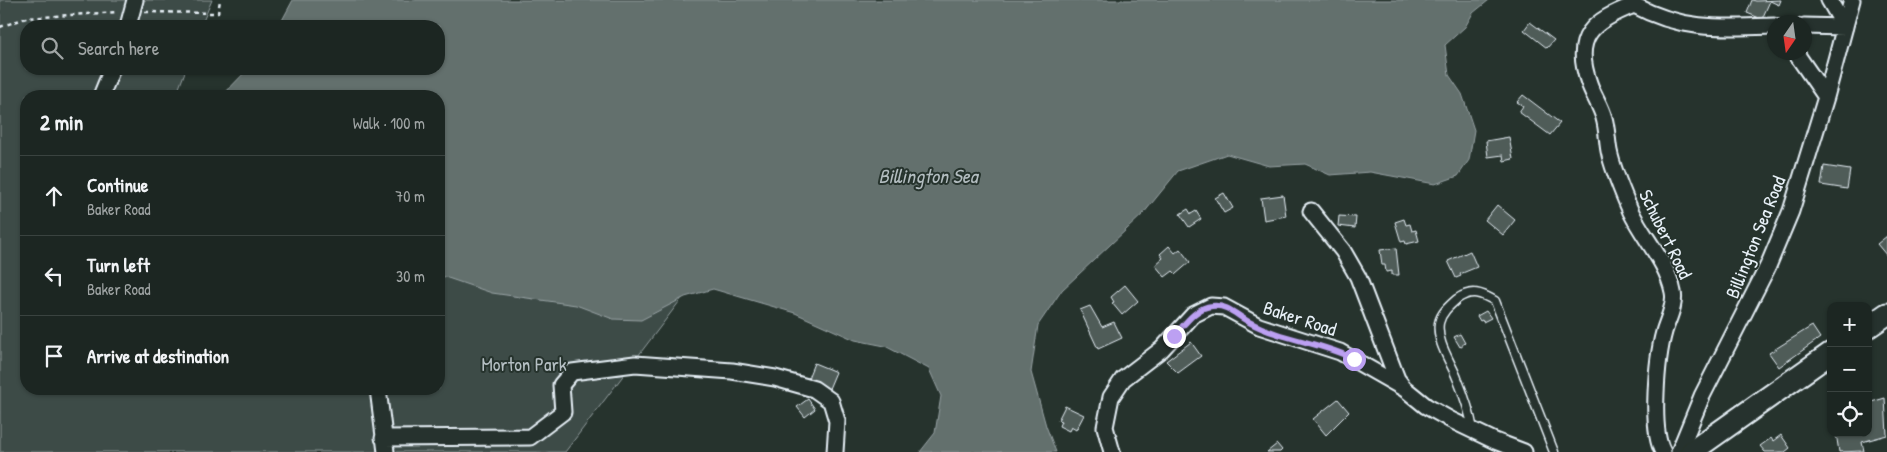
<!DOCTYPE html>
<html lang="en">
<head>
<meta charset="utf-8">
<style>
  :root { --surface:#1c2622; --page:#29322f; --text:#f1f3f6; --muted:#a0a5a5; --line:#3a4340 }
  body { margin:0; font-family:"Patrick Hand",sans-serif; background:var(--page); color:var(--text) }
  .controls { position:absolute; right:15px; bottom:15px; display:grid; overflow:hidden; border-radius:10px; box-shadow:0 1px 4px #0004 }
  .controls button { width:45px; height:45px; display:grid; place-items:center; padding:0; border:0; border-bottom:1px solid var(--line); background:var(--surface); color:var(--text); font:25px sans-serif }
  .compass { position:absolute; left:1767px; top:15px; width:45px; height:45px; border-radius:50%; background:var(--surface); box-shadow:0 1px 4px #0004; rotate:193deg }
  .stop { position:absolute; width:15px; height:15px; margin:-11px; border:4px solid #bca0f2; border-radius:50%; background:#fff }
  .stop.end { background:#bca0f2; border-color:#fff; box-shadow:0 1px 5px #0008 }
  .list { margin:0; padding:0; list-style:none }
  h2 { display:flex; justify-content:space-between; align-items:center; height:65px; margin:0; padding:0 20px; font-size:21px }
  h2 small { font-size:16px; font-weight:400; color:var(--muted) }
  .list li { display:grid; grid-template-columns:32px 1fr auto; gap:15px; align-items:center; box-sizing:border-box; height:80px; padding:0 20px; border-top:1px solid var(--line) }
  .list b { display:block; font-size:19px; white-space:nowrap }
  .list p { margin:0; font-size:16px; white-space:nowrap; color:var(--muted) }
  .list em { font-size:16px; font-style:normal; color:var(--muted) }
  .icon { flex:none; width:28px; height:28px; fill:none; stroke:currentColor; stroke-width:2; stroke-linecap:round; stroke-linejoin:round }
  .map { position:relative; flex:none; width:1887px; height:452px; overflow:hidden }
  .search { position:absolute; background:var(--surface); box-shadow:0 1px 4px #0004; left:20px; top:20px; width:425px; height:55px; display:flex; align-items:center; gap:12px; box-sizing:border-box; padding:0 18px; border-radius:20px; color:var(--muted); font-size:19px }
  .panel { position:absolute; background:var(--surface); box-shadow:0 1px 4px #0004; left:20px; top:90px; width:425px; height:305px; border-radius:20px }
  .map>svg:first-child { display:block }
  .green { fill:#3e4b47; stroke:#939ea0 }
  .water { fill:#636f6d; stroke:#98a3a5 }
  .building { fill:#505c59; stroke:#e8f1f8 }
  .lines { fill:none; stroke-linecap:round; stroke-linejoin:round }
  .lane-casing { stroke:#e8f1f8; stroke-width:11 }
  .street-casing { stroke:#e8f1f8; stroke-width:19 }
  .secondary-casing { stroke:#e8f1f8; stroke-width:25 }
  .path { stroke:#e8f1f8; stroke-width:2.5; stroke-dasharray:4 4; stroke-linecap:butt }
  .lane { stroke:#26332d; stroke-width:8 }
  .street { stroke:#26332d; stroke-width:15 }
  .secondary { stroke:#26332d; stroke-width:21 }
  .route { stroke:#bca0f2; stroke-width:6 }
  .labels { text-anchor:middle; stroke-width:4; stroke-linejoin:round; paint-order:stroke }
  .street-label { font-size:19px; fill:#e8f1f8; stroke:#26332d }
  .park-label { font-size:19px; fill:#b5bfc3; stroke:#26332d }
  .water-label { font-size:20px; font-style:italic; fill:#b3bdc0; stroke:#26332d }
</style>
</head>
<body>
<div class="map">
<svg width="1887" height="452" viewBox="0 0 1887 452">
  <rect width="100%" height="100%" fill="#26332d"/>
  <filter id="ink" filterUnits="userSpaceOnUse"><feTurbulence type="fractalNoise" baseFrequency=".02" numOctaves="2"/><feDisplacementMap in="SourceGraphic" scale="10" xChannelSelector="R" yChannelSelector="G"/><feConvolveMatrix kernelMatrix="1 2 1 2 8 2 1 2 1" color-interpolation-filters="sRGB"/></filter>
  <g filter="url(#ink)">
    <!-- green -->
    <path class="green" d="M0,0H212L201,26H26V69H186L176,96H26V389H439V259L695,281L565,452H0Z"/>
    <!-- water -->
    <path class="water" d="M293,0H1489L1473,13L1465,27L1445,45L1449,75L1462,94L1474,130L1469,160L1458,176L1435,184L1370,172L1330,175L1305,164L1269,166L1227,154L1178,171L1143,214L1062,290L1038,325L1031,372L1046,426L1056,452H920L935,433L941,396L929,369L885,346L855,340L795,313L713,289L685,297L641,320L613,319L576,305L492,293L439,275V96H222L248,69H439V26H279Z"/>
    <!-- building -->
    <path class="building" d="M1752,0L1756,1L1781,0L1779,5L1770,1L1762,19L1747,13Z
      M1530,22L1554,40L1547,48L1524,30Z
      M1523,95L1560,123L1550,135L1519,112L1523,106L1517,102Z
      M1509,137L1513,159L1504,161L1503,155L1488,157L1486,141Z
      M1824,166L1850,170L1847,189L1821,185Z
      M1224,193L1233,208L1224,213L1215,198Z
      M1283,195L1286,216L1264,220L1261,198Z
      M1497,205L1515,220L1503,235L1485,220Z
      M1188,209L1191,214L1196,211L1201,219L1189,227L1180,214Z
      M1339,216L1356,217L1355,228L1338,226Z
      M1404,219L1406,225L1410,224L1412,231L1416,230L1419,241L1406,244L1405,241L1401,242L1395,222Z
      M1887,236V256L1877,244Z
      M1169,246L1175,253L1180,249L1190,262L1176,274L1173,271L1165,277L1155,265L1163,258L1160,254Z
      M1396,248L1399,275H1392V271L1386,272L1385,265H1382L1380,250Z
      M1470,251L1477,267L1460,274L1461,276L1456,278L1448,261Z
      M1125,285L1138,301L1122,315L1112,303L1114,302L1111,297Z
      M1090,306L1102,327L1114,322L1122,338L1098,349L1080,310Z
      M1486,311L1491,318L1483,322L1482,320L1480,321L1477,316Z
      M1812,326L1820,338L1779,367L1769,353Z
      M1460,334L1465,343L1460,347L1454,337Z
      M1191,342L1201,356L1178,373L1166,361Z
      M814,363L836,372L828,391L808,378Z
      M1885,398L1887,435L1862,442L1864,451L1839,452L1836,433H1868V421L1871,420L1868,403Z
      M808,399L815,409L805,417L797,407Z
      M1338,399L1349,412L1326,435L1313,419Z
      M1065,406L1084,415L1076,430L1071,427L1069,431L1059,426L1061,421L1058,420Z
      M1781,435L1790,448L1785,452H1765L1760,446L1771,438L1773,441Z
      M1277,444L1282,450L1280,452H1267Z"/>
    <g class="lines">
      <!-- lane casing -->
      <g class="lane-casing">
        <path id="lane" d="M1473,430C1470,412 1464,395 1457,378C1451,362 1436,342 1439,323C1441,313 1449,306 1457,299C1472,289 1481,293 1495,301L1554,452"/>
      </g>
      <!-- street casing -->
      <g class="street-casing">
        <path id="street" d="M128,26L135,0
          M1804,26L1845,27L1829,0
          M1795,52L1826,97
          M101,96L112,69
          M1311,211L1343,251L1358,277L1397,379L1403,387
          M378,389L386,452
          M383,438L530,437L563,412L561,385L572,372L635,364L732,371L775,378L814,389L831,401L837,421L835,452
          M1112,452L1105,427L1111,397L1123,379L1162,349L1193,315L1211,306L1224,307L1259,326L1340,352L1405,389L1426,406L1451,420L1495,441L1524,452
          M1663,452C1650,430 1657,357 1664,332C1667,321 1676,305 1673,292C1667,262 1644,239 1631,212C1623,193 1613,171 1609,151C1607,140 1607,128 1604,118C1601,106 1593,95 1589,83C1572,36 1593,21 1634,5C1682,31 1722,28 1774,26
          M1679,452L1702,396L1768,266L1791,211L1826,97L1852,0"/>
      </g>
      <!-- secondary casing -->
      <g class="secondary-casing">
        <path id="secondary" d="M1868,327L1887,314
          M1691,452L1831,353"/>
      </g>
      <!-- path -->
      <path class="path" d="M145,12L218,13L220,0
        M0,27L26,18L117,12"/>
      <!-- lane -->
      <use href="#lane" class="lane"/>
      <!-- street -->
      <use href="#street" class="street"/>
      <!-- secondary -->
      <use href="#secondary" class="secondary"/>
    </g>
  </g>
  <g class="lines" filter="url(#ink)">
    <!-- route -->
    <path class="route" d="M1174,336C1184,325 1196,307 1212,306C1228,304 1237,316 1249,322C1282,340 1321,342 1354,359"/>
  </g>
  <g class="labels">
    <!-- street labels -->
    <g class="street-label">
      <text transform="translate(1666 234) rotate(64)" y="7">Schubert Road</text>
      <text transform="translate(1755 237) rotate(-68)" y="7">Billington Sea Road</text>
      <text transform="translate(1300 318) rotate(18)" y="7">Baker Road</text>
    </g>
    <!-- park labels -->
    <g class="park-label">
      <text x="524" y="371">Morton Park</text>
    </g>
    <!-- water labels -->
    <g class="water-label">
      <text x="928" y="183">Billington Sea</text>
    </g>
  </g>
</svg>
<div class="controls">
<button>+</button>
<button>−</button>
<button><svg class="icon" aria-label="locate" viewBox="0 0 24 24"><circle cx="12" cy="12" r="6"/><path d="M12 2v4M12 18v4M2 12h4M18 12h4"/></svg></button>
</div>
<svg class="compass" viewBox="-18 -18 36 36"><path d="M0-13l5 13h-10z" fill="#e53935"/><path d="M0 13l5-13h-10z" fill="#a0a5a5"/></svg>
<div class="stop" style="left:1354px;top:359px"></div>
<div class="stop end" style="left:1174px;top:336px"></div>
<div class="search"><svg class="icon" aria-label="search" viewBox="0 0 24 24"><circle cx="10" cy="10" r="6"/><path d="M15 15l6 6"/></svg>Search here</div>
<section class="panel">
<h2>2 min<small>Walk · 100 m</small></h2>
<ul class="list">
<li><svg class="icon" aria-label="ahead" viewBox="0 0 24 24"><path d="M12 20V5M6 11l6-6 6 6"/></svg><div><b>Continue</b><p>Baker Road</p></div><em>70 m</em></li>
<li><svg class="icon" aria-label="left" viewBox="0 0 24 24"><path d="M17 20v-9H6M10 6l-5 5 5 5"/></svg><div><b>Turn left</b><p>Baker Road</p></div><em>30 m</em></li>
<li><svg class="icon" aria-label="arrive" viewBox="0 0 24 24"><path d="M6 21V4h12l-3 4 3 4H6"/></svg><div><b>Arrive at destination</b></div></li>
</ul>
</section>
</div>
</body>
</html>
